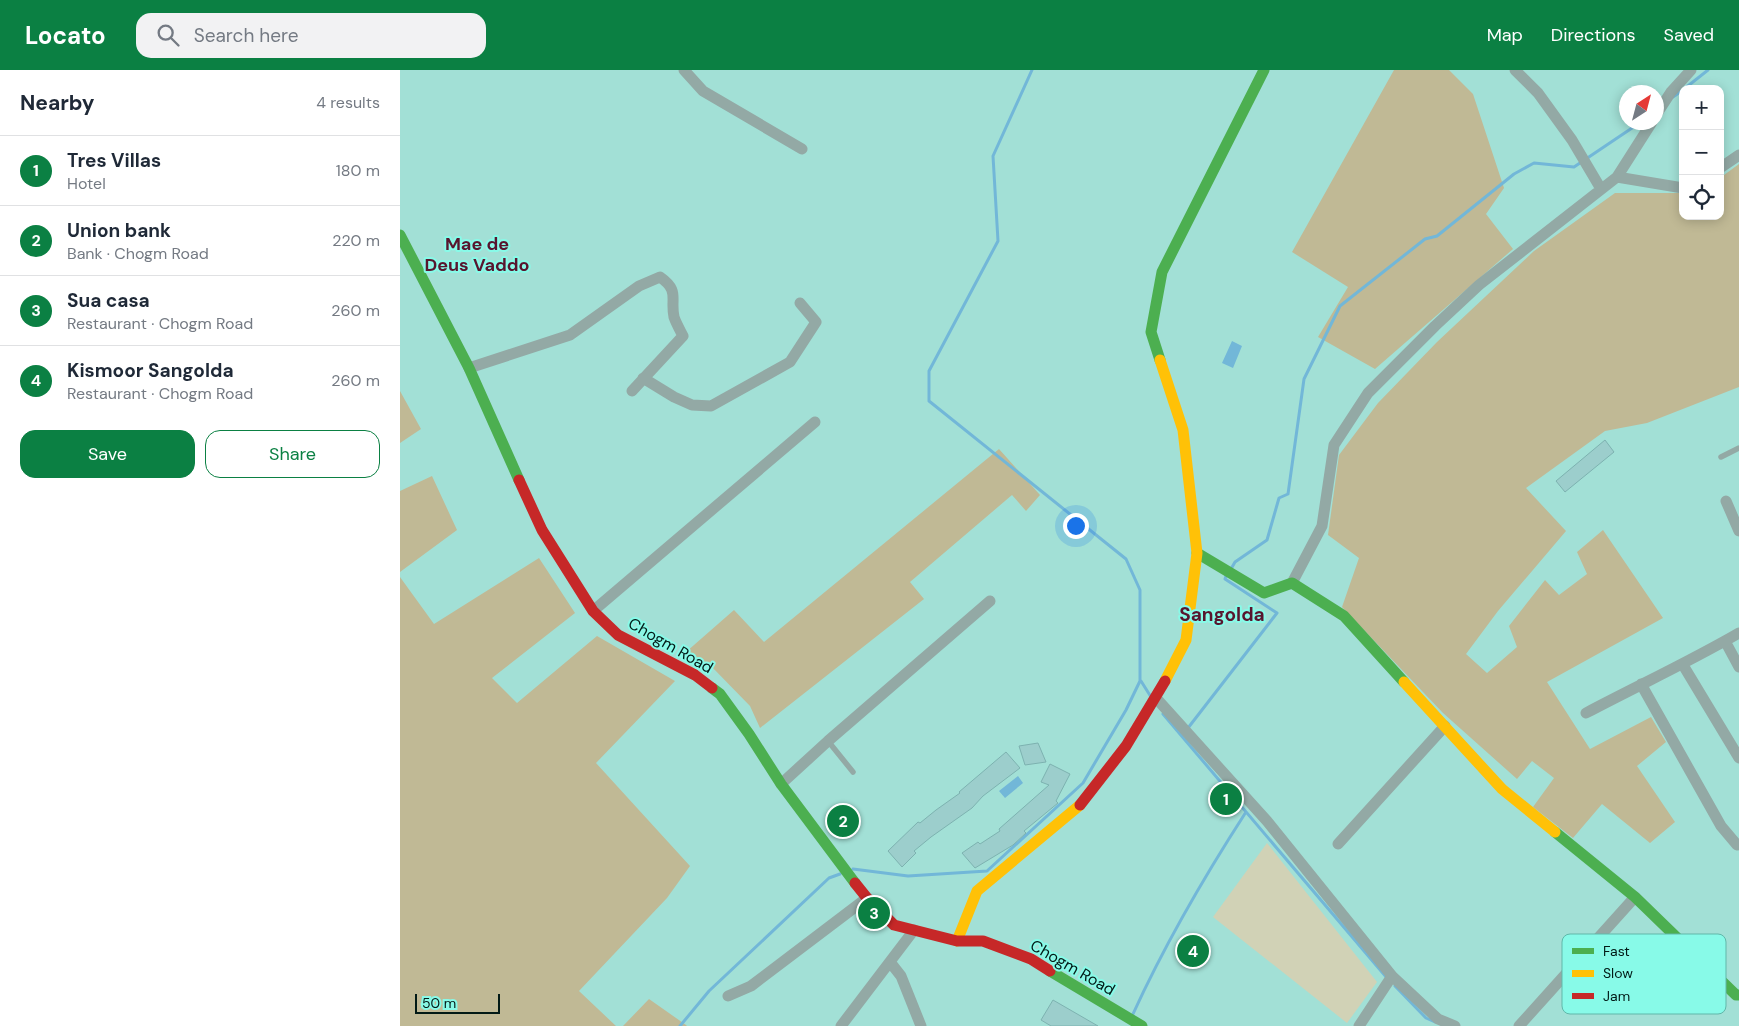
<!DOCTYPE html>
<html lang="en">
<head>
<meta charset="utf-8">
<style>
  :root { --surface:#fff; --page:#f2f2f3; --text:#1f2937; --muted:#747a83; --line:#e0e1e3; --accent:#0b8043 }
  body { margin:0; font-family:"DM Sans",sans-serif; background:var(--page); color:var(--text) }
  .controls { position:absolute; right:15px; top:15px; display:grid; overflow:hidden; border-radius:10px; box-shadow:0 2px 12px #0003 }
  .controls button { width:45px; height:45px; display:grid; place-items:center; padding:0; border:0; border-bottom:1px solid var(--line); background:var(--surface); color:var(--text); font:25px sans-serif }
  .compass { position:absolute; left:1219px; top:15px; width:45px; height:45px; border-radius:50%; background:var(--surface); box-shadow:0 2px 12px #0003; rotate:36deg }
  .scale { position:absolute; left:15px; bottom:12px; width:85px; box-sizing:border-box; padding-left:5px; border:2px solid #021a16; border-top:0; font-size:14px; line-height:18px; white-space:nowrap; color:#021a16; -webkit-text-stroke:4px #88fae8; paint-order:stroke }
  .you { position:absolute; left:675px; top:455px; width:18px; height:18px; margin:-12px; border:4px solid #fff; border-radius:50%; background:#1a73e8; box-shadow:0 0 0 8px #1a73e833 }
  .badge { display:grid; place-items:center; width:32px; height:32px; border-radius:50%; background:var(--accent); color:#fff; font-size:16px; font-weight:700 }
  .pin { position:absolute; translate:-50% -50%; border:2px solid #fff; box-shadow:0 1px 5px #0006 }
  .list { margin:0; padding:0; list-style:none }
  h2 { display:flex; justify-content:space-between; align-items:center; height:65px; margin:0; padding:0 20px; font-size:21px }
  h2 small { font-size:16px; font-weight:400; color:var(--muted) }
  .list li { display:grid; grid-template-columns:32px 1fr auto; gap:15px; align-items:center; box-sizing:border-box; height:70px; padding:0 20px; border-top:1px solid var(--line) }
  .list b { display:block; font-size:19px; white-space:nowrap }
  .list p { margin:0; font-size:16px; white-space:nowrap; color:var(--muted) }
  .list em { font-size:16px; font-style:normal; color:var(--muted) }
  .actions { display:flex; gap:10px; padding:15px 20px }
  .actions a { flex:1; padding:11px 0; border:1px solid var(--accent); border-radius:15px; text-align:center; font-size:18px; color:var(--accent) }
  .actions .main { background:var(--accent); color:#fff }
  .icon { flex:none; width:28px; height:28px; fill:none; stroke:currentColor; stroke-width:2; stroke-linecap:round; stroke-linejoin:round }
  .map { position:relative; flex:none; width:1339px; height:956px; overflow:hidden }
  header { display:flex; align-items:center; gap:30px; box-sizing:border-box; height:70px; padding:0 25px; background:var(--accent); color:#fff }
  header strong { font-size:24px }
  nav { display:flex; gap:28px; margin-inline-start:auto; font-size:18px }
  .search { width:350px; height:45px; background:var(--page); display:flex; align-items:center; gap:12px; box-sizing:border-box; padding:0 18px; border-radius:15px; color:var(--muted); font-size:19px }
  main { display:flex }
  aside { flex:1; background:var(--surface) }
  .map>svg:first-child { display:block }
  .green { fill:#d1d2b6 }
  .forest { fill:#c0b995 }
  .water { fill:#72b7d8 }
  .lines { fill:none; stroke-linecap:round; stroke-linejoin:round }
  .stream { stroke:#72b7d8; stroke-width:3 }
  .building { fill:#9ccecc; stroke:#7db2b0 }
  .lane { stroke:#93a9a5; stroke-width:5.5 }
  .street { stroke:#93a9a5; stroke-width:11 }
  .fast { stroke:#4caf50; stroke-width:11 }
  .slow { stroke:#ffc107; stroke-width:11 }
  .jam { stroke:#c62828; stroke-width:11 }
  .labels { text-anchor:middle; stroke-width:4; stroke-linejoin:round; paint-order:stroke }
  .street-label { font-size:16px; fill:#021a16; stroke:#88fae8 }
  .neighbourhood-label { font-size:18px; font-weight:bold; fill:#58152e; stroke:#88fae8 }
  .quarter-label { font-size:19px; font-weight:bold; fill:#58152e; stroke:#88fae8 }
  .key { fill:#88fae8; stroke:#60b7a9; stroke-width:1 }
  .key-label { font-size:14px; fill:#021a16 }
</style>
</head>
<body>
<header>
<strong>Locato</strong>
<div class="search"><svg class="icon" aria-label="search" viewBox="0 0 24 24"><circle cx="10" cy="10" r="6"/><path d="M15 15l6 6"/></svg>Search here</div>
<nav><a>Map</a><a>Directions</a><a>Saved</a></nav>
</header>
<main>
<aside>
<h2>Nearby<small>4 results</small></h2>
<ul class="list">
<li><span class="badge">1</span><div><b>Tres Villas</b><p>Hotel</p></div><em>180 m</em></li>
<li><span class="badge">2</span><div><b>Union bank</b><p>Bank · Chogm Road</p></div><em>220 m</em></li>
<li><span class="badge">3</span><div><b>Sua casa</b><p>Restaurant · Chogm Road</p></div><em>260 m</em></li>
<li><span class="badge">4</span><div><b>Kismoor Sangolda</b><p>Restaurant · Chogm Road</p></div><em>260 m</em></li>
</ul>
<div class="actions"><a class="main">Save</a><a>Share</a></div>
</aside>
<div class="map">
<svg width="1339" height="956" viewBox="0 0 1339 956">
  <rect width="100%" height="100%" fill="#a2e0d6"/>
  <!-- green -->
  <path class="green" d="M867,773L977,912L947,953L813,847Z"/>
  <!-- forest -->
  <path class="forest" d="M994,0H1049L1073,24L1104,118L1086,144L1113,179L975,299L918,267L948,217L892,182Z
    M1339,94V317L1247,353L1205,361L1126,418L1166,461L1098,541L1066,584L1087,603L1117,577L1109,556L1145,510L1159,525L1187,504L1177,482L1203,460L1263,548L1147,612L1190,679L1251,647L1266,672L1237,696L1275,752L1250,773L1202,734L1173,768L1133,737L1154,708L1132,691L1117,709L1043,643L942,537L959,488L928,465L939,385L978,333L1037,272L1134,181L1215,123H1283V146H1320V108Z
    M0,321L21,359L0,373Z
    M599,379L640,425L626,441L612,425L510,512L524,529L360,658L350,636L311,596L286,582L334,540L364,572Z
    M32,406L57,460L0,502V421Z
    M139,488L175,543L92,608L117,633L197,566L275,611L196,693L290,796L267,828L179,921L216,956H0V507L34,554Z
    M249,929L286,955L287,956H223Z"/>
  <!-- water -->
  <path class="water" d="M832,271L842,276L833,298L822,293Z
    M618,706L623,713L605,728L599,721Z"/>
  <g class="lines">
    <!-- stream -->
    <path class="stream" d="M1284,19L1308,0
      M1273,27L1283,20
      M831,499L835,492L867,470L879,428L888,424L904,309L940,236L1025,169L1037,166L1114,104L1134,93L1174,97L1241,52
      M741,611L751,627
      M763,644L987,908
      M788,658L877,543L825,509L826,506
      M453,799L508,806L587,801L683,713L726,640L740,611V520L726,489L529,331V301L598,171L593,86L632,0
      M995,916L1026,948L1035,952
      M733,944C765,874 804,807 846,742
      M280,956L309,921L429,808L440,804"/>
  </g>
  <!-- building -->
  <path class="building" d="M1205,370L1214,382L1165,422L1156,411Z
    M638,673L646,692L625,695L619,676Z
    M606,682L620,698L583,726L572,738L531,767L514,781L516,783L502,797L488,781L518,752L520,753L536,740L560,723L559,722Z
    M650,694L670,704L656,731L658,733L624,761L626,763L613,775L575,798L562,783L578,772L580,774L600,761L599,759L649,715L641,712Z
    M653,930L698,956H651L641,950Z"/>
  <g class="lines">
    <!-- lane -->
    <path class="lane" d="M1321,387L1339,378
      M428,671L453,702"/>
    <!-- street -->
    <path class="street" d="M284,0L303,21L402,79
      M1115,0L1138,23L1172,70L1201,119
      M1256,45L1271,22L1291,0
      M1320,98L1339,85
      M1217,107L1283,118
      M69,298L170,265L239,216L260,207C280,221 270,228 274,247C276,253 280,260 283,266L232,321
      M243,308L274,327L292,335L311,336L390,292L416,252L400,233
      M1326,431L1339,461
      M892,513L922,456L934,375L968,323L1035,256L1079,215L1217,107L1252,52
      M193,541L415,352
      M1325,571L1339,597
      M1283,595L1339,688
      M1241,614L1321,756L1337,775
      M756,628L867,751L992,906L1038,949L1055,956
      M1186,643C1237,616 1289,592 1339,563
      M381,714L428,671L590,531
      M938,774L1045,656
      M490,892L501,906L521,956
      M328,926L351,916L467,828
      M441,956L514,860
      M959,956L992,906
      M1119,956L1235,827"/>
    <!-- fast -->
    <path class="fast" d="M0,165L69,298L119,410
      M760,290L751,262L762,202L864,0
      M797,483L864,523L892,513L944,546L1004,612
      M312,618L320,624L349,664L381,714L455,813
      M1155,762L1235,827L1336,925H1339
      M650,901L742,956"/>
    <!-- slow -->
    <path class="slow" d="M760,290L783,360L797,483L786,570L765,611
      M1004,612L1102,719L1155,762
      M557,871L577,821L680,735"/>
    <!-- jam -->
    <path class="jam" d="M119,410L142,460L193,541L218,565L295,605L312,618
      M680,735L726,676L765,611
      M455,813L467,828L494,855L557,871H583L631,889L650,901"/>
  </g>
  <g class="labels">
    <!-- street labels -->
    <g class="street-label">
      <text transform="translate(271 575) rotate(30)" y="6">Chogm Road</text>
      <text transform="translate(673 897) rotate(30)" y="6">Chogm Road</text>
    </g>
    <!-- neighbourhood labels -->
    <g class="neighbourhood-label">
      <text x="77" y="180">Mae de<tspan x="77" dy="21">Deus Vaddo</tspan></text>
    </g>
    <!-- quarter labels -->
    <g class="quarter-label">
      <text x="822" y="551">Sangolda</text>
    </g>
  </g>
  <!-- legend -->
  <rect x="1162" y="864" width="164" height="80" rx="8" class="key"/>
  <rect x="1172" y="878" width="22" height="6" fill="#4caf50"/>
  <rect x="1172" y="900" width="22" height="7" fill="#ffc107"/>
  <rect x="1172" y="923" width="22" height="6" fill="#c62828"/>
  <g class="key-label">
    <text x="1203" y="886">Fast</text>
    <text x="1203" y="908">Slow</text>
    <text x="1203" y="931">Jam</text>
  </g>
</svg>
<div class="controls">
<button>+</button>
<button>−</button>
<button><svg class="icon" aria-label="locate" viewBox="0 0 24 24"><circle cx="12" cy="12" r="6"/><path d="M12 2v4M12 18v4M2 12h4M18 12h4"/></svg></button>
</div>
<svg class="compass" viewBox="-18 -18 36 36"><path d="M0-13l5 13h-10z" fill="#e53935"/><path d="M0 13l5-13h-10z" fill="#747a83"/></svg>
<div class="scale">50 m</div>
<div class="you"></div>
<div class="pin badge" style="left:826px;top:729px">1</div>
<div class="pin badge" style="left:443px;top:751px">2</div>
<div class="pin badge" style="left:474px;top:843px">3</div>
<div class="pin badge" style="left:793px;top:881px">4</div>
</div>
</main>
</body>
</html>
